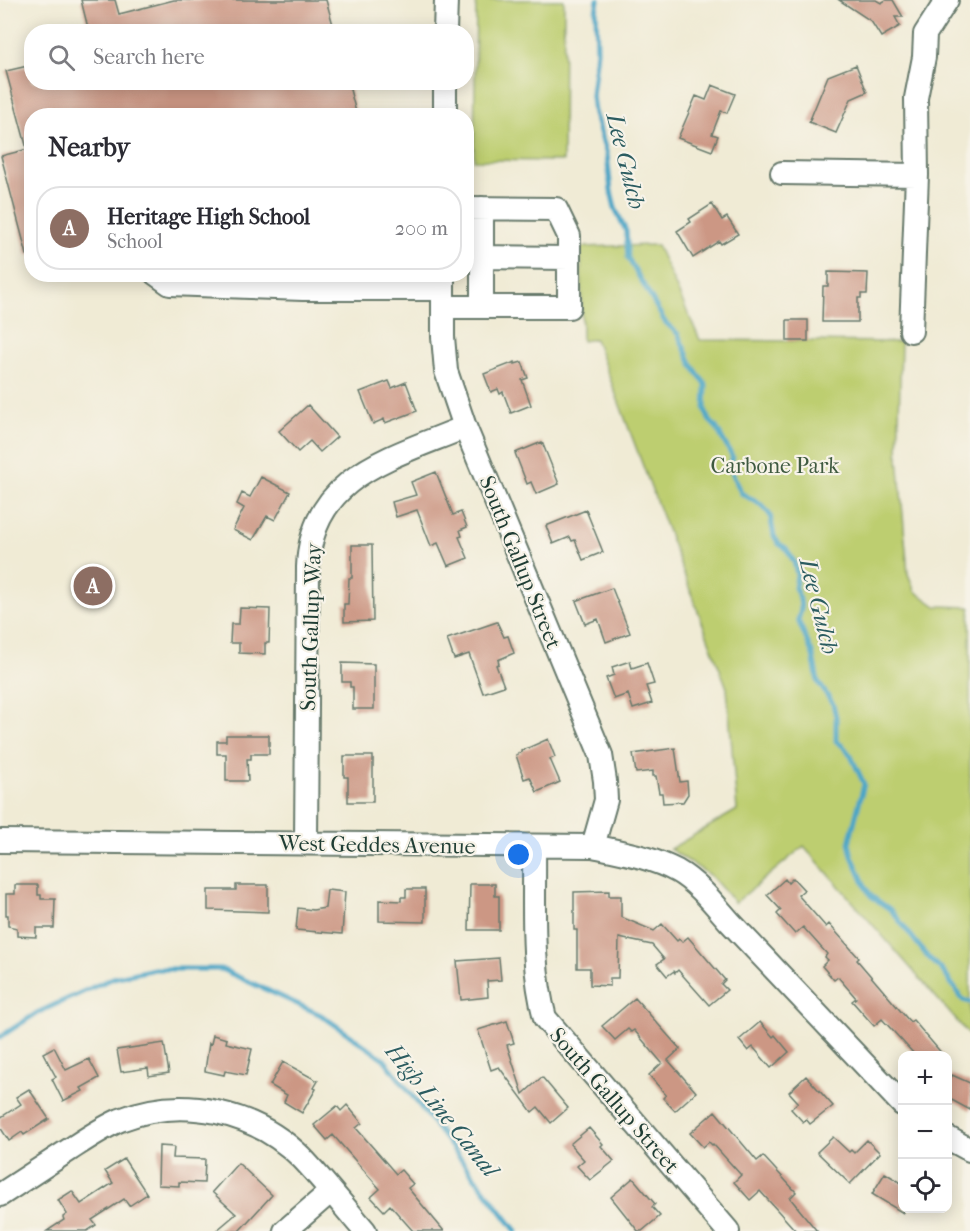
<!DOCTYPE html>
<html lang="en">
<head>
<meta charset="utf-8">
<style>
  :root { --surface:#fff; --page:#f2f2f3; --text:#2b2b33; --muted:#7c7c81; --line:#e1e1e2; --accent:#0b8043 }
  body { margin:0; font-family:"IM FELL French Canon",serif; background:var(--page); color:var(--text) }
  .controls { position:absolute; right:18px; bottom:18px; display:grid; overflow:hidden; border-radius:12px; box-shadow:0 3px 15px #0003 }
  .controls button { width:54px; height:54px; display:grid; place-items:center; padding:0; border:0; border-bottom:2px solid var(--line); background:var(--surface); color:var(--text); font:30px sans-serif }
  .you { position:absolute; left:519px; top:855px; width:21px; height:21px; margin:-15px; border:4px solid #fff; border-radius:50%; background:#1a73e8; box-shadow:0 0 0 9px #1a73e833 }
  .badge { display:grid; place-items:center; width:39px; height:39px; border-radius:50%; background:var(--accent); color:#fff; font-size:20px; font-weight:700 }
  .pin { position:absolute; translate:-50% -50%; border:3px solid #fff; box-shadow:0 2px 6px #0006 }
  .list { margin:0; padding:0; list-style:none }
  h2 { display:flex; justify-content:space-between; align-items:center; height:78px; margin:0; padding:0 24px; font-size:26px }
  h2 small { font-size:20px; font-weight:400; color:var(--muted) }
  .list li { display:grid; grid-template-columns:39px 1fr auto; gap:18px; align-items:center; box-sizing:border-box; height:84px; margin:0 12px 12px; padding:0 12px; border:2px solid var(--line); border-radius:24px }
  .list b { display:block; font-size:22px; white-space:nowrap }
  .list p { margin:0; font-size:20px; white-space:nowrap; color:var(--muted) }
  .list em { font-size:20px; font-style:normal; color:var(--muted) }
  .icon { flex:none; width:33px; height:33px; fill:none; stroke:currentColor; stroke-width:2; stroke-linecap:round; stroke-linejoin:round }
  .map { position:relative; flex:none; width:970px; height:1231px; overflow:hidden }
  .search { position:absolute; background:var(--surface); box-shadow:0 3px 15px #0003; left:24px; top:24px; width:450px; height:66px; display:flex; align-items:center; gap:15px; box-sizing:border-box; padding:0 21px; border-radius:24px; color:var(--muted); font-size:22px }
  .panel { position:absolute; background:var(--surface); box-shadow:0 3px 15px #0003; left:24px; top:108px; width:450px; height:174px; border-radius:24px }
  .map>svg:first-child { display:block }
  .green { fill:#bdce70; stroke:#6e8652; stroke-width:1.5 }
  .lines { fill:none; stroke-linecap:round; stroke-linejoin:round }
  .stream { stroke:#48a5c6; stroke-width:5 }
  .building { fill:#cc9784 }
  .minor-casing { stroke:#687a6c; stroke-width:26 }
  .minor { stroke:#fff; stroke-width:22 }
  .labels { text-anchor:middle; stroke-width:4.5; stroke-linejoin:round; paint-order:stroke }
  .park-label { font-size:22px; fill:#3f5a40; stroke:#f7f3e8 }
  .street-label { font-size:22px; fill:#1f3d34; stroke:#f7f3e8 }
  .water-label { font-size:24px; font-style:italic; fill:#2b5c60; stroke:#f7f3e8 }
</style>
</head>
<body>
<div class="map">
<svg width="970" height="1231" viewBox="0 0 970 1231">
  <rect width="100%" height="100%" fill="#f7f3e8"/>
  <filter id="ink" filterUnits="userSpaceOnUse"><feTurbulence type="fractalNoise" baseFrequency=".0167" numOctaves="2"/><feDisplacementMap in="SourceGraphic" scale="12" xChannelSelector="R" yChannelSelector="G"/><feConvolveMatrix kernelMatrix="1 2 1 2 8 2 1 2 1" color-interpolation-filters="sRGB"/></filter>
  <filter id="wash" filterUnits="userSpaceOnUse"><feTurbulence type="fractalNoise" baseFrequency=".008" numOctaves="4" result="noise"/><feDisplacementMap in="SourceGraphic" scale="24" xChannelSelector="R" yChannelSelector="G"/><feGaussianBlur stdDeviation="1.35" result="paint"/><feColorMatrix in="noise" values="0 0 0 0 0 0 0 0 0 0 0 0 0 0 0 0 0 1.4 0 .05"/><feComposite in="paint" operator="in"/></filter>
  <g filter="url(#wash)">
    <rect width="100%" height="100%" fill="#f0ebd5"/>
    <!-- green -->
    <path class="green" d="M476,0H564L563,161L474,160Z
      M657,245L700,340L901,342L898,457L908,574L915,591L936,606L970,607V1036L804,846L735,903L711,876L670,849L737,810L727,688L595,339L582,341L581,247Z"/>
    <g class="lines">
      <!-- stream -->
      <path class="stream" d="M598,0L596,11L597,51L592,96L594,112L607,155L611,191L615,208L626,231L628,258L665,322L678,334L692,365L706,385L705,409L709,420L716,427L733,458L729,465L741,493L763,506L770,515L774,536L779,544L786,548L794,562L797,575L795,588L800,599L801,610L798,620L813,655L818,682L833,704L836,717V741L844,747L851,756L864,784L849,843L852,856L866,888L871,896L891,910L927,956L942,970L963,1000L970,1002
        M0,1037L37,1013L113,978L154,969H221L321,1015L384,1059L516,1231"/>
    </g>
    <g id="blocks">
      <!-- building -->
      <path class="building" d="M81,0H115L119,14L174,0H326L335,32H89Z
        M839,0H876L881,3L886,0H893L903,17H895L900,26L881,37L871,21Z
        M32,65V82H348L357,116H32V148L27,149L6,71Z
        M856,65L867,92L851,99L836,133L809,122L828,76Z
        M712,85L735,94L727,113L721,111L712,134L718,136L712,151L678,138L696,96L706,100Z
        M32,148V254L27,255L1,156Z
        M712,204L722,220L727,217L738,234L721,244L719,241L693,258L677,231L691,222L689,219Z
        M828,272L868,273L867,294H861V298H858V322H822L823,286H828Z
        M787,320H808V341H787Z
        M515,362V364L522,362L528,378L522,380L531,405L511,413L503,392L500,394L498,389L491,392L484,374Z
        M389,381L392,388L406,382L417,411L385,423L384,419L373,424L360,392Z
        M308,405L337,437L320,452L310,441L298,452L279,431Z
        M542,442L559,484L536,494L531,482L527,484L515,453Z
        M436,472L453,515L461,512L467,527L460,530L462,536L459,537L468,558L448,566L438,543L431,546L417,510L396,517L392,502L416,495L411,482Z
        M261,477L290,492L275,520L267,516L253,540L233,530L244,508L237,504L242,493L250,497Z
        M586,510L603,552L583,560L575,540L572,541L570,537L553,544L546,526Z
        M352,545H372L373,621L344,622V604H348L349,578H352Z
        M612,588L630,633L606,642L598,619L585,624L576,601Z
        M240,608L270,609L269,643H265V654L239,653V643H230L231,624H239Z
        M497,622L504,637L508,636L514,653L498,660L499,664L496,665L504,686L483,693L469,654L454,659L447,639Z
        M630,661L632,668L647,663L654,684L646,686L652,703L633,709L628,694L614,699L606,678L614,675L612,667Z
        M342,663L374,664V709H353V687H350V682H342Z
        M226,735H269V754H251V759H247L248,781H226V754H217V741H226Z
        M548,739L555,757L550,759L560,782L537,792L530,777L524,779L516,755L522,752L521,751Z
        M675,748L680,782L687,781L688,794L683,802L663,803L662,793H659L656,776H653V771L636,773L633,754Z
        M344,756H373V802H348V777H344Z
        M793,878L804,890L798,895L826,927L829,924L859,958L857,960L910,1022L913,1020L944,1056H916L882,1019L874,1026L852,1001L856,998L838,977L834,980L822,966L828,960L825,957L827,954L803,927L795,934L777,914L781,910L767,895L785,879L788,883Z
        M470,884H495V896H499V930H469Z
        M15,885H38V895H41V899H55L54,928H36V937L17,936V928L8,926V915H6V894H15Z
        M236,885H268V912L208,910V890H236Z
        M406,889H425V922L379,921V900L401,901V897H406Z
        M327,890L345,892L342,934L296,930L298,908L313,910L325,908Z
        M609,891V896H621V917L654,931L662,924L677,941L679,939L682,942L688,937L725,980L721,984L727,990L709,1005L678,970L675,973L674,971L667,976L657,964L664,959L652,945L619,938L618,978H610V986L590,985V968H577V930H574V892Z
        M499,958L501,980L487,981L488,997L461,1000L457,961Z
        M635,998L680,1049L668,1060L696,1092L675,1111L663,1098L666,1095L649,1075L662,1063L634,1030L631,1032L628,1029L615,1040L602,1026Z
        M507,1021L514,1043L507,1045L523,1094L542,1077L568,1108L551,1123L538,1107L532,1112L499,1067L491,1070L478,1030Z
        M760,1022L773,1037L775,1035L789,1052L771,1068L753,1047L748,1051L739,1040Z
        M213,1035L227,1039L226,1043L252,1049L246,1075L225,1071L224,1075L205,1071L209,1043L211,1044Z
        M164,1043L169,1073L149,1076L148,1068L121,1072L117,1050Z
        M54,1047L66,1070L89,1059L99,1078L81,1088L83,1091L63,1101L52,1079L56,1077L43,1053Z
        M283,1062L318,1081L314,1088L316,1089L302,1113L284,1102L287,1095L270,1085Z
        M952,1075L970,1083V1110L948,1098V1084Z
        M806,1076L833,1106L810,1124L806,1119L803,1122L791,1109L798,1102L789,1092Z
        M29,1089L49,1119L24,1135L22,1132L9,1141L0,1127V1118L21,1104L16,1097Z
        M347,1105L362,1123L356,1128L396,1174L401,1170L413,1184L408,1188L444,1231H413L390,1205L384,1211L371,1197L380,1189L333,1135L327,1140L314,1125L337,1106L341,1111Z
        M715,1111L757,1161L763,1156L796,1192L790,1198L817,1231H796L760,1191L750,1200L734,1182L741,1175L713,1144L712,1145L709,1142L703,1147L690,1133Z
        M589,1128L603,1144L601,1146L614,1161L590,1180L577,1166L584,1160L570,1144Z
        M833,1137L849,1152L851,1150L854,1153L867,1140L880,1153L850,1184L817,1152Z
        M159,1146L174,1147L173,1158L205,1159L204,1183L179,1182V1186L158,1185Z
        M124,1159L147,1194L129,1206L124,1199L92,1220L96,1225L87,1231H47L64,1220L63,1217L67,1214L58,1200L72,1191L81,1204L113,1183L105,1171Z
        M238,1163L272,1195L239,1231H216L236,1214L212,1192Z
        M885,1173L903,1184V1213L872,1194Z
        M633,1178L655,1204L652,1207L660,1216L642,1231H638L611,1197Z"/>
    </g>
  </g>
  <g filter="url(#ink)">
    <use href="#blocks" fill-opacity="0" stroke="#687a6c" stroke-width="1.5"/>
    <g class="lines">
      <!-- minor casing -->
      <g class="minor-casing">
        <path id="minor" d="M445,32L446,0
          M445,116V82
          M782,173L917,175
          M482,208V257
          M156,274L170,284L303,289H443
          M443,274V337L446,371L465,427L601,755L605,781L606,800L593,846
          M443,307H569V236L556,209L466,208
          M482,307V257L569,258
          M911,331L917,175L916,98L924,57L925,34L947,0
          M0,841L593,846C621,852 651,857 677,871C698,883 714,904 730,922L902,1104
          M306,842L308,567C311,475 394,457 465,427
          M534,846C535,903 530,963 545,1018L728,1231
          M948,1138L970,1150
          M0,1195C23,1180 46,1165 69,1150C86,1139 102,1128 120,1120C182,1095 255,1111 302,1158C324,1181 344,1207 365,1231
          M285,1231L330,1192"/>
      </g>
      <!-- minor -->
      <use href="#minor" class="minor"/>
    </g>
  </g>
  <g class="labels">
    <!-- park labels -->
    <g class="park-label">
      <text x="775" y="473">Carbone Park</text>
    </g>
    <!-- street labels -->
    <g class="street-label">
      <text transform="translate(521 562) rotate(68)" y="8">South Gallup Street</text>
      <text transform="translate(310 627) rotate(-88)" y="8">South Gallup Way</text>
      <text transform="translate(377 844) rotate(1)" y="8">West Geddes Avenue</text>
      <text transform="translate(615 1100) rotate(49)" y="8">South Gallup Street</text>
    </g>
    <!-- water labels -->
    <g class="water-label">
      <text transform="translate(626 161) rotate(76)" y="8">Lee Gulch</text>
      <text transform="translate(819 606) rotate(76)" y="8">Lee Gulch</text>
      <text transform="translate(442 1110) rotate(51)" y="8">High Line Canal</text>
    </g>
  </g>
</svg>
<div class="controls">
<button>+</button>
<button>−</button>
<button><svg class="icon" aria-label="locate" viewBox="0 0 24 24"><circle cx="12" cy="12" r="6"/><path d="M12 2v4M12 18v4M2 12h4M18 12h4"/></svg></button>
</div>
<div class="you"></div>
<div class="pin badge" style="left:93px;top:586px;background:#8d6e63">A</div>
<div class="search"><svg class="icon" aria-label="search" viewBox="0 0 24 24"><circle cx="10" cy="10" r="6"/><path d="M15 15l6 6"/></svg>Search here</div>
<section class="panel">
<h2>Nearby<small></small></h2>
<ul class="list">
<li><span class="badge" style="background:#8d6e63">A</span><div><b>Heritage High School</b><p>School</p></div><em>200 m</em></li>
</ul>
</section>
</div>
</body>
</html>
